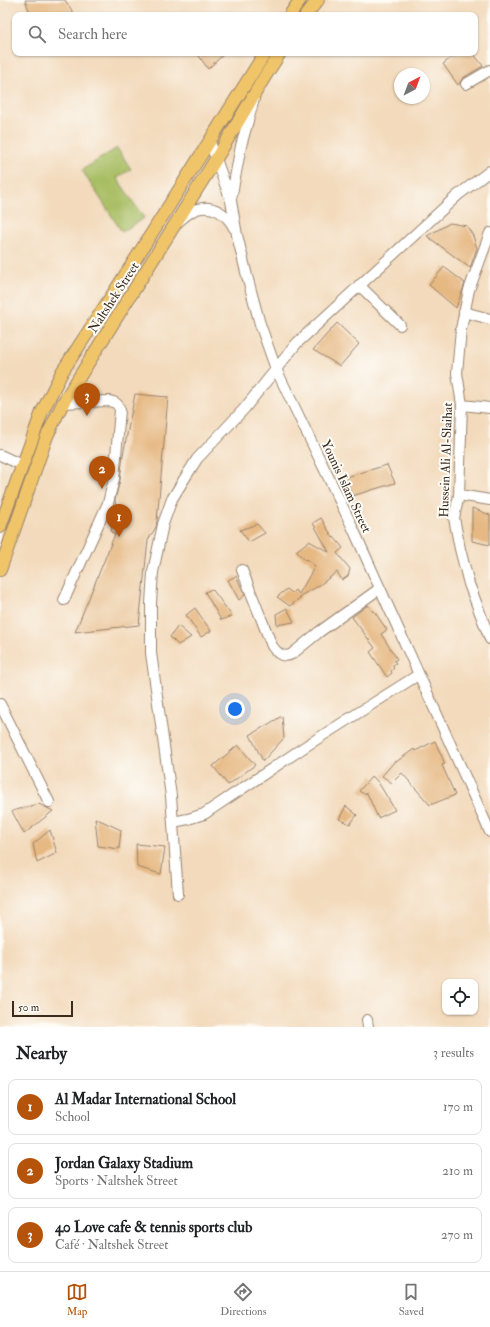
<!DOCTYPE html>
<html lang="en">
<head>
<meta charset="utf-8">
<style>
  :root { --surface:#fff; --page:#f6f6f6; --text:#202124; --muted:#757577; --line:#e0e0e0; --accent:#b45309 }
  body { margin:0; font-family:"IM FELL Double Pica",serif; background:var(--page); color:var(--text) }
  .controls { position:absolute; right:12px; bottom:12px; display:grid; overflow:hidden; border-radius:8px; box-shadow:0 1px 3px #0004 }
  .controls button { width:36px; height:36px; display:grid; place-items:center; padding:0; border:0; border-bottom:1px solid var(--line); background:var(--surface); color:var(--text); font:20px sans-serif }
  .compass { position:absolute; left:394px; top:68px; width:36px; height:36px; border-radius:50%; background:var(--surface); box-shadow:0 1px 3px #0004; rotate:41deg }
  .scale { position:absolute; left:12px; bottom:10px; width:61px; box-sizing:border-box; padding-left:4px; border:2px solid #3b2a1e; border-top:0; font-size:11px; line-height:14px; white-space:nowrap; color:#3b2a1e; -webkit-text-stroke:3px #fdfcf7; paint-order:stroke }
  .you { position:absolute; left:235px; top:709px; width:14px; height:14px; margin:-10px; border:3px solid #fff; border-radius:50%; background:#1a73e8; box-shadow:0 0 0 6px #1a73e833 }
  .badge { display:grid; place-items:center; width:26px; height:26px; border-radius:50%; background:var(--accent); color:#fff; font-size:13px; font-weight:700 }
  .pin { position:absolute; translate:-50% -33px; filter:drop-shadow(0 1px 2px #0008) }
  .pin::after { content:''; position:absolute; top:21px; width:14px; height:12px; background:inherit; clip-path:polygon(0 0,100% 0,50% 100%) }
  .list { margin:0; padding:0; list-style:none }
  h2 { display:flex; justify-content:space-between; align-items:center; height:52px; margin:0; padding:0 16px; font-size:17px }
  h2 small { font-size:13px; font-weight:400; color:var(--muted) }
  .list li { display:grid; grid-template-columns:26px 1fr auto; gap:12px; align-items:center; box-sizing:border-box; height:56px; margin:0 8px 8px; padding:0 8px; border:1px solid var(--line); border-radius:8px }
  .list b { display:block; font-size:15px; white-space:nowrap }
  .list p { margin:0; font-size:13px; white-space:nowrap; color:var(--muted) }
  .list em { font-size:13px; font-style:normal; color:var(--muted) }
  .icon { flex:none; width:22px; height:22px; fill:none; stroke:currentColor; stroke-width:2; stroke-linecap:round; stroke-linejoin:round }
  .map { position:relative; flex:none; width:490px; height:1027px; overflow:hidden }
  .search { position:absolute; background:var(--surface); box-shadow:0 1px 3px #0004; left:12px; right:12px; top:12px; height:44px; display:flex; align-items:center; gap:10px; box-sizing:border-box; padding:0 14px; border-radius:8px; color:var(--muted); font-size:15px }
  .sheet { height:244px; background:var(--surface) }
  nav { display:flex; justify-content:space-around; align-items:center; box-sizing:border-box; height:56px; border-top:1px solid var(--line); background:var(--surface); font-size:11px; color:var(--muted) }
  nav a { display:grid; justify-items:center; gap:2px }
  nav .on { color:var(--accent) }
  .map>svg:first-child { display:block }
  .green { fill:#a8be63; stroke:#727440 }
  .building { fill:#e6b882 }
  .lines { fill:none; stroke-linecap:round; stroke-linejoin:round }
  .minor-casing { stroke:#97826d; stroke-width:12 }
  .major-casing { stroke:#97826d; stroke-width:14 }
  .minor { stroke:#fff; stroke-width:10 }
  .major { stroke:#f0c469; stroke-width:12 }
  .labels { text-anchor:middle; stroke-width:4; stroke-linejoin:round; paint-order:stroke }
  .street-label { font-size:13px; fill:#3b2a1e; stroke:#fdfcf7 }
</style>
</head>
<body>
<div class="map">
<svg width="490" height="1027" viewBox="0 0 490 1027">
  <rect width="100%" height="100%" fill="#fdfcf7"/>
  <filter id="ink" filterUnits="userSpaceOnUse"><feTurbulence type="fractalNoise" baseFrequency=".025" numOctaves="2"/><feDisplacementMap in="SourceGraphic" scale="8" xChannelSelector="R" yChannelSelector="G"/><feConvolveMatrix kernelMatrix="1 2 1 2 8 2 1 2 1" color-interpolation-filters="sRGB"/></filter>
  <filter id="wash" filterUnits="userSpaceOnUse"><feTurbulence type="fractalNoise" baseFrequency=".012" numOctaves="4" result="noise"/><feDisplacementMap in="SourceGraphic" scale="16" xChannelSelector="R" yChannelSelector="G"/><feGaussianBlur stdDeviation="0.9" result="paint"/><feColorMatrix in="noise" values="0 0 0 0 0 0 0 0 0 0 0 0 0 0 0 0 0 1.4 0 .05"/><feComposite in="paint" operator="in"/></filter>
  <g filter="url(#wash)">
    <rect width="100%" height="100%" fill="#f3dabc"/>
    <!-- green -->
    <path class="green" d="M117,148L131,169L117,178L144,218L122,232L82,170Z"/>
    <g id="blocks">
      <!-- building -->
      <path class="building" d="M25,0H65L75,15H31Z
        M197,53H225L208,69Z
        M458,53H473L483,66L463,78L458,85L443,64Z
        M450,223L467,226L473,236L477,248L470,268L427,236Z
        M444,267L465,283L456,308L429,285Z
        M337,323L359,344L340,366L313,350Z
        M135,394L168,397L157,521L156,527L148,540L139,625L75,632L115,534L111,532L116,506L115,500L120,480L123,455Z
        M387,465L395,483L352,496L346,477Z
        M472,508L490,515V545L472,541Z
        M321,518L333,538L334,537L343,548L337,553L350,569L348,576L342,580L337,572L317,587L300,596L301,597L290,606L277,597L287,589L292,593L295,590L299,594L315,566L306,559L305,560L296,551L309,541L329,552L313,523Z
        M257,524L265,533L249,542L240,530Z
        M236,576L245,595L239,600L228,580Z
        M212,589L232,616L221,620L205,592Z
        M368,605L373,612L374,611L387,630L381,634L397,659L394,661L396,663L392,666L394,668L391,671L392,673L387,677L370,652L375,648L352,617Z
        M195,608L211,631L201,637L186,615Z
        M287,608L294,622L277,625L276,614Z
        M178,626L191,637L178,645L170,637Z
        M282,716L284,738L263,761L250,735Z
        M435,741L445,764L442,765L455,795L430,805L402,773L392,783L382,776L395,761L396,762L414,749L415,751Z
        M238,745L255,765L228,785L213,766Z
        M372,776L378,782L395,810L378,818L367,793L364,794L359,791Z
        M39,804L53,811L24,834L12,811Z
        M346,806L357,815L350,824L339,819Z
        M95,818L121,830L119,849L98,846Z
        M50,830L57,853L37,863L33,844Z
        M136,844L165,847L161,874L137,867Z"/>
    </g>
  </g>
  <g filter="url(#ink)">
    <use href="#blocks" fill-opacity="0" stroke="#97826d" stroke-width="1"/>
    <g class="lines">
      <!-- minor casing -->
      <g class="minor-casing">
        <path id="minor" d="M466,84L490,70
          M210,142L231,201L237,235L247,276L260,324L276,369L351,524L490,832
          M231,199L241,146L254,99
          M178,222C184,217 190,211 197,209C213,204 227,214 234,228
          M490,233L469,290L461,329L457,373L462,405L459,495L454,518L460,549L469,584L490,639
          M359,285L400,325
          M464,312L490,319
          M63,403L108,401C115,402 118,403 120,410L114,479L108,503L64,600
          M462,405L490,408
          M0,455L22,465
          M459,495L490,500
          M242,570L272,646C277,653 283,659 292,654L319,632L379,589
          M0,704L49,802
          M173,822L188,819L204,814L306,746L418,675
          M178,894L171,796L151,653V603L153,572L163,524L172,499L183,481L197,459L244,409L297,343L458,195L490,171
          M367,1020L368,1027"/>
      </g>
      <!-- major casing -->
      <g class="major-casing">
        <path id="major" d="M290,15L300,0
          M306,15L318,0
          M0,527L42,412L62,372L133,263L265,53
          M0,570L47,436L63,403L216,159L264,78L280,53"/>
      </g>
      <!-- minor -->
      <use href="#minor" class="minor"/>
      <!-- major -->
      <use href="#major" class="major"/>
    </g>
  </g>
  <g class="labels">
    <!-- street labels -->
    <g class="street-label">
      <text transform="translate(113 297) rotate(-57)" y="5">Naltshek Street</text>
      <text transform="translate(445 460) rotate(-88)" y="5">Hussein Ali Al-Slaihat</text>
      <text transform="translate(347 486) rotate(65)" y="5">Younis Islam Street</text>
    </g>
  </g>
</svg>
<div class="controls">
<button><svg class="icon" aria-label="locate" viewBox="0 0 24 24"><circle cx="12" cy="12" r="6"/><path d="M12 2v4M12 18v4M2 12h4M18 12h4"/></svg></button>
</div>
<svg class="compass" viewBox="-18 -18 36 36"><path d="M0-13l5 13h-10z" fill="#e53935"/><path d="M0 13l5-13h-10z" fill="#757577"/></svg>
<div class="scale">50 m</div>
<div class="you"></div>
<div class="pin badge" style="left:119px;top:537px">1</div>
<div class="pin badge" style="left:102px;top:489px">2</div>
<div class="pin badge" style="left:87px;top:416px">3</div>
<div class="search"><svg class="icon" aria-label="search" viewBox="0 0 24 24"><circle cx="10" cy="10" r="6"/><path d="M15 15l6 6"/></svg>Search here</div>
</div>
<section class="sheet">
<h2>Nearby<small>3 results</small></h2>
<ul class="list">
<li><span class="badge">1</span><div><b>Al Madar International School</b><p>School</p></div><em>170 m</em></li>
<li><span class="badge">2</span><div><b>Jordan Galaxy Stadium</b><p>Sports · Naltshek Street</p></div><em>210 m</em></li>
<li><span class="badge">3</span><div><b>40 Love cafe &amp; tennis sports club</b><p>Café · Naltshek Street</p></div><em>270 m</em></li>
</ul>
</section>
<nav>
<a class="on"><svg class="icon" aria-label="map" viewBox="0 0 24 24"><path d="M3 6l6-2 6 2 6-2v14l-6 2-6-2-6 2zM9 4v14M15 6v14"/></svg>Map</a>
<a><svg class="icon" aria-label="directions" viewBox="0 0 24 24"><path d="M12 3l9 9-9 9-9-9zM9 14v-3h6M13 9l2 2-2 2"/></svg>Directions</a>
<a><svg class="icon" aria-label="saved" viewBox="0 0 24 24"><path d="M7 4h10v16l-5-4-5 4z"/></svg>Saved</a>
</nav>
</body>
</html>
